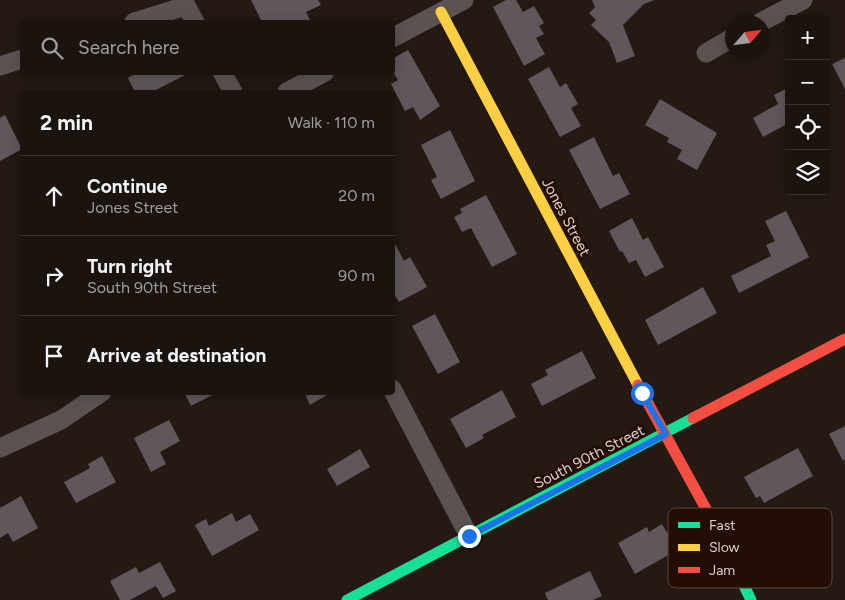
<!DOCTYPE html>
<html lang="en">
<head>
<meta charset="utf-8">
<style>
  :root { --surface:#1b130e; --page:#28201c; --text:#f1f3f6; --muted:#a09e9e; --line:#39322e }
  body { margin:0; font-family:Figtree,sans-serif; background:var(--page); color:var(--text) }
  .controls { position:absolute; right:15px; top:15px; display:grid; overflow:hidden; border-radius:5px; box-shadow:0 2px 12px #0003 }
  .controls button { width:45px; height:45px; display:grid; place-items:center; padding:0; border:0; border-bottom:1px solid var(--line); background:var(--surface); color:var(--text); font:25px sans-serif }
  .compass { position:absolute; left:725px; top:15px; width:45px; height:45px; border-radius:50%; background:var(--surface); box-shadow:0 2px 12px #0003; rotate:62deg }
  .stop { position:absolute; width:15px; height:15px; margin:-11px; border:4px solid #1a73e8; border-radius:50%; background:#fff }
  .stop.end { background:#1a73e8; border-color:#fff; box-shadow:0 1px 5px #0008 }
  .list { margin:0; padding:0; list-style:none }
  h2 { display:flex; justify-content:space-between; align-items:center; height:65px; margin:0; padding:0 20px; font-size:21px }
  h2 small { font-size:16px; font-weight:400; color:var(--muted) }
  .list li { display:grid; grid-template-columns:32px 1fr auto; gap:15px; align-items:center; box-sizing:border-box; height:80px; padding:0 20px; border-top:1px solid var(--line) }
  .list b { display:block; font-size:19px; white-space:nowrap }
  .list p { margin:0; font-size:16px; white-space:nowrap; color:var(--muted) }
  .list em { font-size:16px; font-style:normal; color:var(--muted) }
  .icon { flex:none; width:28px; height:28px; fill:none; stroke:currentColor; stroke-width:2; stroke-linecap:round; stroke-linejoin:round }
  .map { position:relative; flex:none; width:845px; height:600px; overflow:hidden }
  .search { position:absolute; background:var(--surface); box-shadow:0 2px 12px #0003; left:20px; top:20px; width:375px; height:55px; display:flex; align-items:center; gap:12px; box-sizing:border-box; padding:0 18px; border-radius:5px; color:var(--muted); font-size:19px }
  .panel { position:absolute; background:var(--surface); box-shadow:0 2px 12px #0003; left:20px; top:90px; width:375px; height:305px; border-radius:5px }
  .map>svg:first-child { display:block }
  .building { fill:#5f575a }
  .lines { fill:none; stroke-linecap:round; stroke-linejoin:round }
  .street { stroke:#5a5352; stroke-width:19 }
  .fast { stroke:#16e098; stroke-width:11 }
  .slow { stroke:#ffcf43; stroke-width:11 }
  .jam { stroke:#f24e42; stroke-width:11 }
  .route { stroke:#1a73e8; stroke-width:6 }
  .labels { text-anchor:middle; stroke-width:5; stroke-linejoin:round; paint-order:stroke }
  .street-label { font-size:15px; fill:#dfd1c9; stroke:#220e04 }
  .key { fill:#220e04; stroke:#5b483f; stroke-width:1 }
  .key-label { font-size:14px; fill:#dfd1c9 }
</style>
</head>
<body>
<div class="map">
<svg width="845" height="600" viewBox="0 0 845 600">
  <rect width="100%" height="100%" fill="#241913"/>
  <!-- building -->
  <path class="building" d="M251,0H318L321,5L306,12L311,22H262Z
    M506,0H516L523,12L534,6L544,23L539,26L544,34L536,38L545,54L524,66L493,7Z
    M592,0H654L644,4L623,25L635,56L617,63L609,42L591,25L596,20L589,13L595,7Z
    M408,50L440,106L420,120L413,107L405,111L391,84L398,80L392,70V59Z
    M845,58V89L832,64Z
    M549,67L560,87L566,83L578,104L571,108L581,126L560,137L528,79Z
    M138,72H186L187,74L152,92H135L128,78Z
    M789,87V123L763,137L753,118L778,104L774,95Z
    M660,99L717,133L697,170L677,159L682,150L667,142L669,138L645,125Z
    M5,115L22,149L0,161V118Z
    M450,130L475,181L441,199L431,180L437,177L421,145Z
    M594,137L613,176L619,173L630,194L600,209L569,150Z
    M486,195L517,254L492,267L471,228L462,232L454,217L462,213L460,209Z
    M786,211L809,257L739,293L731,276L771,256L766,245L775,241L765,221Z
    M632,218L643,240L648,237L664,267L645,277L636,260L629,263L622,251L620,252L609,231Z
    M394,242L404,261L410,257L427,287L399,302L392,291Z
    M703,287L717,313L658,345L645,320Z
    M435,314L460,362L438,374L412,326Z
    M582,351L596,378L542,406L531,384L548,375L545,370Z
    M502,390L516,417L482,435L484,438L466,448L450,419Z
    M184,392H218L191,406Z
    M304,392H332L310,405Z
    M169,420L180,441L160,452L166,464L151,472L134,438Z
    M845,426V459L843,461L829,434Z
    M798,448L813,476L764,503L760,496L756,498L744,477Z
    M360,449L370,467L337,486L327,469Z
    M102,456L116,482L76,503L64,482L90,468L88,464Z
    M21,496L38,528L13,542L8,533L0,538V508Z
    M232,513L236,522L250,514L259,530L212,556L195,525L206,519L209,526Z
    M662,524L677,550L635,574L618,543L647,527L649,532Z
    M160,562L176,591L163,598L156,586L130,600H120L110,581L136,567L139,573Z
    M590,571L602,596L593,600H548L545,593Z"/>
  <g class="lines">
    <!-- street -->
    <path class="street" d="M183,0L195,22
      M134,22L186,6
      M761,22L803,0
      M392,38L464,0
      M706,53L732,38
      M0,66L22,59
      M222,72L233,92
      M287,92L325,72
      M392,389L469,536
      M0,448L61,420L102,392"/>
    <!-- fast -->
    <path class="fast" d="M711,518L751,600
      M347,600L693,418"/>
    <!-- slow -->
    <path class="slow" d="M441,12L638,385"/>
    <!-- jam -->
    <path class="jam" d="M638,385L711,518
      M693,418L845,339"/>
  </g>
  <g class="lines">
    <!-- route -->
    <path class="route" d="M469,536L666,434L642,393"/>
  </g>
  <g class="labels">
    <!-- street labels -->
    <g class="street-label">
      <text transform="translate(566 217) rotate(62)" y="5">Jones Street</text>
      <text transform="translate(589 457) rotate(-27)" y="5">South 90th Street</text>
    </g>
  </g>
  <!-- legend -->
  <rect x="668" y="508" width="164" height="80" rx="8" class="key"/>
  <rect x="678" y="522" width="22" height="6" fill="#16e098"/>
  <rect x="678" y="544" width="22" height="7" fill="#ffcf43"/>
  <rect x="678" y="567" width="22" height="6" fill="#f24e42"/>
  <g class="key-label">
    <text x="709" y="530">Fast</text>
    <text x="709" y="552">Slow</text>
    <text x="709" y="575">Jam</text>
  </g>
</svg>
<div class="controls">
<button>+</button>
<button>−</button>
<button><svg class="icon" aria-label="locate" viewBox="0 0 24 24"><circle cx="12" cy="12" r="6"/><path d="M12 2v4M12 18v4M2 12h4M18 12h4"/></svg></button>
<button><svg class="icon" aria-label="layers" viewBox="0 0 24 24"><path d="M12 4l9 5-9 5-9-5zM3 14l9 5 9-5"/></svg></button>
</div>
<svg class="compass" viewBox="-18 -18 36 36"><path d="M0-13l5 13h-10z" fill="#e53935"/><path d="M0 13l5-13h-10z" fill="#a09e9e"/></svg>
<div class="stop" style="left:642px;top:393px"></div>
<div class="stop end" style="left:469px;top:536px"></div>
<div class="search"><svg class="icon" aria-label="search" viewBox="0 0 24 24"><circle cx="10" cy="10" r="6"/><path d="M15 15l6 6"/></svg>Search here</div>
<section class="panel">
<h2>2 min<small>Walk · 110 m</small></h2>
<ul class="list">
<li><svg class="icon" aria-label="ahead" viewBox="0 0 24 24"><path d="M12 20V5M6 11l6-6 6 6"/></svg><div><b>Continue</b><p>Jones Street</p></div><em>20 m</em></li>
<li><svg class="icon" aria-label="right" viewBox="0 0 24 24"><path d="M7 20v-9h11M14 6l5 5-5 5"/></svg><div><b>Turn right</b><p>South 90th Street</p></div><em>90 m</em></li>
<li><svg class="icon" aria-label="arrive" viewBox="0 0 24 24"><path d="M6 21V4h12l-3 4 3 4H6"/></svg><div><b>Arrive at destination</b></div></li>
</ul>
</section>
</div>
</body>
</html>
